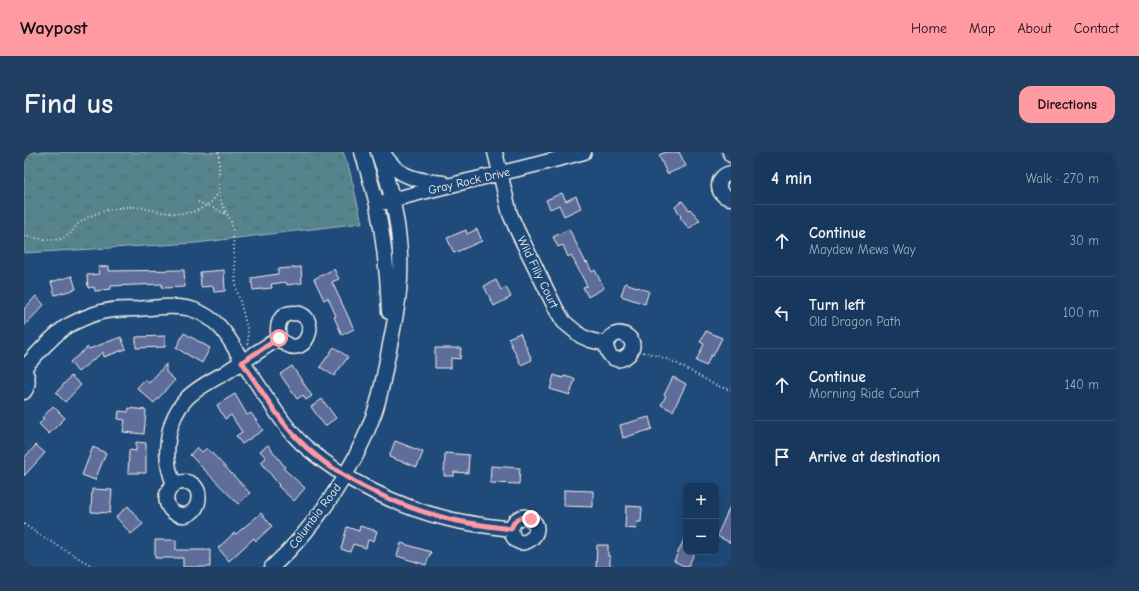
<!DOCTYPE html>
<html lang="en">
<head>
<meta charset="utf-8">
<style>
  :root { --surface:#17385c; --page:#203f62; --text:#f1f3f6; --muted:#9eacbb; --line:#365272; --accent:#ff9aa2 }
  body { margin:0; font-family:"Comic Neue",sans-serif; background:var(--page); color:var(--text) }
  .controls { position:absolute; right:12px; bottom:12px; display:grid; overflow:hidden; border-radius:8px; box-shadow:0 4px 16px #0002 }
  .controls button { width:36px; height:36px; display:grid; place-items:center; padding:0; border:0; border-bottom:1px solid var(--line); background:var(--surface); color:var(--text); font:20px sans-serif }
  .stop { position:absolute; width:12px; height:12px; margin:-9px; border:3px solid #ff9aa2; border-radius:50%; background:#fff }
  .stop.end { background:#ff9aa2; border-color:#fff; box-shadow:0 1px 4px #0008 }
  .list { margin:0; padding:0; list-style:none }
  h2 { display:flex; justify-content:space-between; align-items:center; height:52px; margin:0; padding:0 16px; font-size:17px }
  h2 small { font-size:13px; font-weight:400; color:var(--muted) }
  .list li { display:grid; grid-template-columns:26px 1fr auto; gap:12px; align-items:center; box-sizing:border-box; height:72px; padding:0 16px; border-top:1px solid var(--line) }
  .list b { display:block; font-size:15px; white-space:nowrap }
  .list p { margin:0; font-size:13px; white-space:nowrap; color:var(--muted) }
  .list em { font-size:13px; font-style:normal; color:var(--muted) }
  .icon { flex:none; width:22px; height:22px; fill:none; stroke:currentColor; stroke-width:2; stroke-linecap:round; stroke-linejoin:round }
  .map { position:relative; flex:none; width:707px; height:415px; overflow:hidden; border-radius:12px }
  header { display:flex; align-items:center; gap:24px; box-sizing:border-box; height:56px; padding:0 20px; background:var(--accent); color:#111 }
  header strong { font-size:19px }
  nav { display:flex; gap:22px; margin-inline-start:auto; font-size:14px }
  .intro { display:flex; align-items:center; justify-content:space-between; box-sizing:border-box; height:96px; padding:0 24px }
  h1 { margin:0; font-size:28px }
  .button { padding:10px 18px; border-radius:12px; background:var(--accent); color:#111; font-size:14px; font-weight:700 }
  main { display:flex; gap:24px; padding:0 24px }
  aside { flex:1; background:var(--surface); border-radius:12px; box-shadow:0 4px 16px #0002 }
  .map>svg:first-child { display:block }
  .park { fill:url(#park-tufts); stroke:#a5baba }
  .building { fill:#5f6d9a; stroke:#f4f1e8 }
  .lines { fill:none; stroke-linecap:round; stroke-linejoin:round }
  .minor-casing { stroke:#f4f1e8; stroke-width:17 }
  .path { stroke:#f4f1e8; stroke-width:2; stroke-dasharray:1 3; stroke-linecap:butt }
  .minor { stroke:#1f4a7a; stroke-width:14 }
  .route { stroke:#ff9aa2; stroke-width:5 }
  .labels { text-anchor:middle; stroke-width:4; stroke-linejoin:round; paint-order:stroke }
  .street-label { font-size:12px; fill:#f4f1e8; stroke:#1f4a7a }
</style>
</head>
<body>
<header>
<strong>Waypost</strong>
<nav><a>Home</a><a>Map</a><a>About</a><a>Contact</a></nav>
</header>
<div class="intro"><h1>Find us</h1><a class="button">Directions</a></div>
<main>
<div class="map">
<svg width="707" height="415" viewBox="0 0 707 415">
  <defs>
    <pattern id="park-tufts" width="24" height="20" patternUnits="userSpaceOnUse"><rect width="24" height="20" fill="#56838c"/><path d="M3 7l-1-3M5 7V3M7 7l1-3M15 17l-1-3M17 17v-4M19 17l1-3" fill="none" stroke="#516b70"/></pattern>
  </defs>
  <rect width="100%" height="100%" fill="#1f4a7a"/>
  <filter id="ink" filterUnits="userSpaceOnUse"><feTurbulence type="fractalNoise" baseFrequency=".025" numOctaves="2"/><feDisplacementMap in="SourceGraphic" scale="8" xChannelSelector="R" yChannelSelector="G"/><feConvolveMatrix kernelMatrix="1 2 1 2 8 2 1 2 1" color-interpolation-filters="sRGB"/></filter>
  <g filter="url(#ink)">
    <!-- park -->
    <path class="park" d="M0,0H319L325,16L338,71L172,91L0,101Z"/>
    <!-- building -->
    <path class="building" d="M642,0H655L662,14L643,22L635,3Z
      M538,41L542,49L552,44L557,56L540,64L535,53L526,57L522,48Z
      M658,49L665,58L666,57L676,68L665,77L656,65L657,64L651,55Z
      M453,77L458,89L430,101L423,86L442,78L443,82Z
      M545,77L562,111L563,110L568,120L571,118L580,136L564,145L559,135L563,134L547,103L544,105L539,93L534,95L529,85Z
      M85,114V119L160,118L161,135L138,136V132L87,134V137L71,139L70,135L64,136L63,123L75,122L74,115Z
      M277,115L278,131L263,133L262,130L247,132L248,136L229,138L227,126L254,122V117Z
      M310,117L315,127L308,130L330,177L318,183L310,165L312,164L304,146L300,148L290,127Z
      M200,118L201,139L190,140L189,134L177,135L176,120Z
      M48,124L52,137L31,143L27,130Z
      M472,128L477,138L482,135L487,145L470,154L460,134Z
      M601,131L625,139L621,152L597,144Z
      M12,144L20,153L0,174V157Z
      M682,179L698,186L689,204L687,203L682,214L672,209L680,192L676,190Z
      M160,181L186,196L178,211L152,196Z
      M496,181L508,208L497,213L484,186Z
      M141,184V195L112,196V185Z
      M97,185L102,197L80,205L79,200L54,220L46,210L64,195L65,197Z
      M310,195L324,205L310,224L296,215Z
      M411,196H437L436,207L427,206V216H411Z
      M142,212V220L151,228L130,251L113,236L121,227L125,231Z
      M268,214L288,244L282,248L279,243L273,247L256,222Z
      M530,223L539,226L540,224L551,227L546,243L526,237Z
      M47,224L57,233L41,250L32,241Z
      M649,225L662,232L649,259L637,253L642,244L640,243Z
      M211,242L223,263L227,261L239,278L218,292L212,284L218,280L207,263L201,267L193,253Z
      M298,247L312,266L301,274L287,255Z
      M29,254L41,266L25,282L15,272L20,267L18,266Z
      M105,256L122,258L120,282L99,280L101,268L94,267L95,259L104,260Z
      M625,265L628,277L599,286L596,273Z
      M371,289L399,300L393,315L365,305Z
      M112,290L122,291V321H104L105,298L112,299Z
      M12,293L21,301L0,324V306Z
      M244,293L261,315L259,316L281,336L270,349L254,334L255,333L237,310L242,306L236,299Z
      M69,295L82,301L71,328L58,323Z
      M173,295L178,300L183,296L226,341L214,352L166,303Z
      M421,301L445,303L444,321L430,320V324H420Z
      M467,314L496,316L495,332L466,331Z
      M68,337L88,338L86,361L67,360Z
      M540,338L569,339V355L540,354Z
      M707,352V391L693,384Z
      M104,354L119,372L107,382L92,365Z
      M602,354L618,355L617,370H613L612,377L601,376Z
      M237,361L248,374L232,389L230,386L205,409L194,396L210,381L212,382Z
      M336,374L353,379L350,389L344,388L342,396L329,392L326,400L317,397L323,375L335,379Z
      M662,383V400H671L664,415H662L650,409Z
      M131,388H152V398H186V415H159V406H131Z
      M377,391L407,400L402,413L373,404Z
      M573,393H584V404H586V415H572Z"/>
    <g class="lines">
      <!-- minor casing -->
      <g class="minor-casing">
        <path id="minor" d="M338,0C343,18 349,35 353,53C360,89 364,124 365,160
          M358,0C362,6 367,12 372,17C386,28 403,29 419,31
          M471,0L486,62L493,78L532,157L540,170L557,184L566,188L582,192C586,224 622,198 603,184C594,178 586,184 582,192
          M706,0L707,3
          M707,21C691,24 691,44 707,46
          M353,52C421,33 492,19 560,0
          M0,216C13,202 27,185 43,174C53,169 63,164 74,161C86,157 100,157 113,157C131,156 152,152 170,158C179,161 188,167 195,174C205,184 211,197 218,209C224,219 232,229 238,239C252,259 264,280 283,296C322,329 372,354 421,366C443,372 465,374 487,377C489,369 497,361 506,367C527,379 491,407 487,377
          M0,219C5,225 5,233 0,240
          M150,332C186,319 179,374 151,361C144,358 140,347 144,340C145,337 148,334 150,332C138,305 142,268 163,246C173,236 188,228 201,221C219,209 237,198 255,186C281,215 300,162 270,161C255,161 252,174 255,186
          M248,415C291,376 330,318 350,262C357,243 360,223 364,203C368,182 373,161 375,140C380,93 370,44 354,0"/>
      </g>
      <!-- path -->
      <path class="path" d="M194,0L195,4V40L198,52L207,69L209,80L212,135L224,179V193
        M174,50L194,58L204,63
        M0,84C10,86 30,90 40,86C46,83 49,78 53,73C66,61 85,57 102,55C115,54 125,58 138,60C155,63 174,62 187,50C190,47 193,43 195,40
        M619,200L635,204L652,211L693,234L707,238
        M0,372L14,382L70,415"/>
      <!-- minor -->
      <use href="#minor" class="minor"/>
    </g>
  </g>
  <g class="lines" filter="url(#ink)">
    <!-- route -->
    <path class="route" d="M255,186L218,210C235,234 249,260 269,282C306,323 367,352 421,366C443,372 465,374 487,377C490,367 497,363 507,367"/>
  </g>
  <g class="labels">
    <!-- street labels -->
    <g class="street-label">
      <text transform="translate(445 29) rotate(-13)" y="4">Gray Rock Drive</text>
      <text transform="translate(514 120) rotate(64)" y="4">Wild Filly Court</text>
      <text transform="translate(291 364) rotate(-53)" y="4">Columbia Road</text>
    </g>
  </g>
</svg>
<div class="controls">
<button>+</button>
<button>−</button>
</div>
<div class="stop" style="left:255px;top:186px"></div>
<div class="stop end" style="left:507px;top:367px"></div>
</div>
<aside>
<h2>4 min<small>Walk · 270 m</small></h2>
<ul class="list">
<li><svg class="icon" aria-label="ahead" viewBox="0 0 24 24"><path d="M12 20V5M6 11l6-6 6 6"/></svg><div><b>Continue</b><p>Maydew Mews Way</p></div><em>30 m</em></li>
<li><svg class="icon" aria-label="left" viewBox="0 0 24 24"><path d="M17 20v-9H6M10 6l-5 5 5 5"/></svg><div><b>Turn left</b><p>Old Dragon Path</p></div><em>100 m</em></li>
<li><svg class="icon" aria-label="ahead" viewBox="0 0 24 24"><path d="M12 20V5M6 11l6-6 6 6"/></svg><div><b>Continue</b><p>Morning Ride Court</p></div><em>140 m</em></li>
<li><svg class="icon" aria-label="arrive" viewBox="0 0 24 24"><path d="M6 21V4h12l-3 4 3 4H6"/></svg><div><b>Arrive at destination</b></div></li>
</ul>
</aside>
</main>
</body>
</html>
